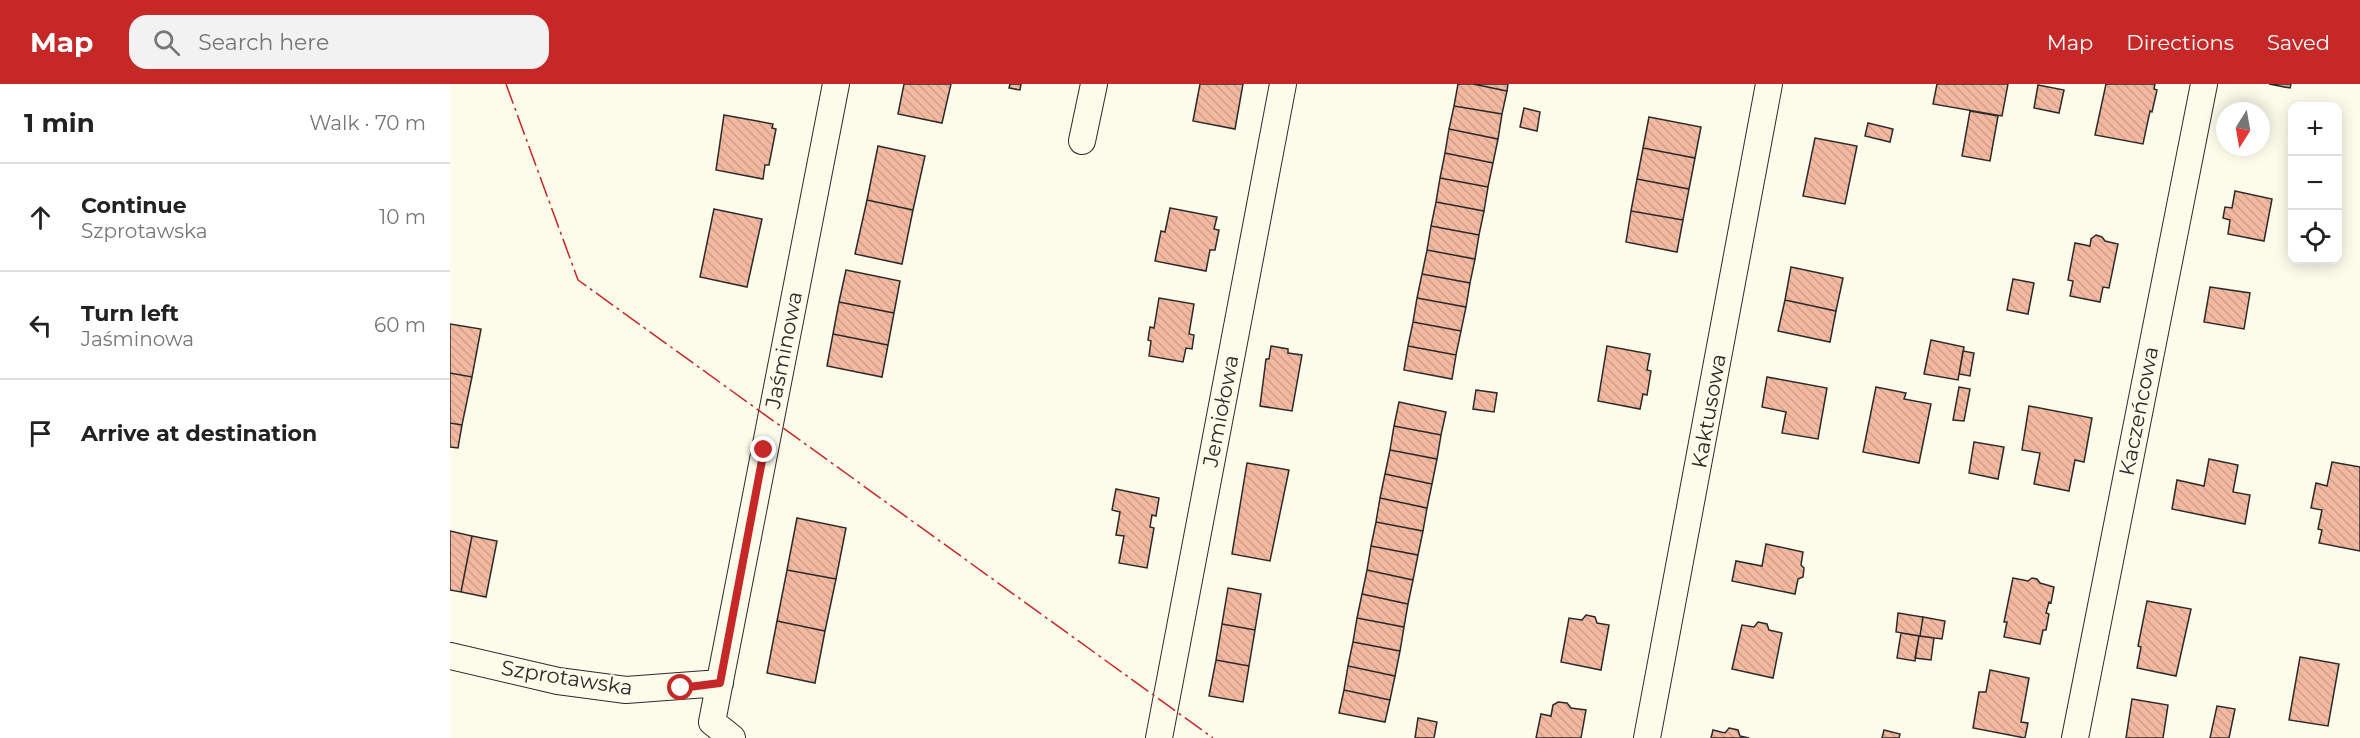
<!DOCTYPE html>
<html lang="en">
<head>
<meta charset="utf-8">
<style>
  :root { --surface:#fff; --page:#f2f2f2; --text:#222; --muted:#767676; --line:#e0e0e0; --accent:#c62828 }
  body { margin:0; font-family:Montserrat,sans-serif; background:var(--page); color:var(--text) }
  .controls { position:absolute; right:18px; top:18px; display:grid; overflow:hidden; border-radius:12px; box-shadow:0 3px 15px #0003 }
  .controls button { width:54px; height:54px; display:grid; place-items:center; padding:0; border:0; border-bottom:2px solid var(--line); background:var(--surface); color:var(--text); font:30px sans-serif }
  .compass { position:absolute; left:1766px; top:18px; width:54px; height:54px; border-radius:50%; background:var(--surface); box-shadow:0 3px 15px #0003; rotate:191deg }
  .stop { position:absolute; width:18px; height:18px; margin:-14px; border:4px solid #c62828; border-radius:50%; background:#fff }
  .stop.end { background:#c62828; border-color:#fff; box-shadow:0 2px 6px #0008 }
  .list { margin:0; padding:0; list-style:none }
  h2 { display:flex; justify-content:space-between; align-items:center; height:78px; margin:0; padding:0 24px; font-size:26px }
  h2 small { font-size:20px; font-weight:400; color:var(--muted) }
  .list li { display:grid; grid-template-columns:39px 1fr auto; gap:18px; align-items:center; box-sizing:border-box; height:108px; padding:0 24px; border-top:2px solid var(--line) }
  .list b { display:block; font-size:22px; white-space:nowrap }
  .list p { margin:0; font-size:20px; white-space:nowrap; color:var(--muted) }
  .list em { font-size:20px; font-style:normal; color:var(--muted) }
  .icon { flex:none; width:33px; height:33px; fill:none; stroke:currentColor; stroke-width:2; stroke-linecap:round; stroke-linejoin:round }
  .map { position:relative; flex:none; width:1910px; height:654px; overflow:hidden }
  header { display:flex; align-items:center; gap:36px; box-sizing:border-box; height:84px; padding:0 30px; background:var(--accent); color:#fff }
  header strong { font-size:28px }
  nav { display:flex; gap:33px; margin-inline-start:auto; font-size:21px }
  .search { width:420px; height:54px; background:var(--page); display:flex; align-items:center; gap:15px; box-sizing:border-box; padding:0 21px; border-radius:18px; color:var(--muted); font-size:22px }
  main { display:flex }
  aside { flex:1; background:var(--surface) }
  .map>svg:first-child { display:block }
  .building { fill:url(#building-back-hatch); stroke:#2b2b2b; stroke-width:1.5 }
  .lines { fill:none; stroke-linecap:round; stroke-linejoin:round }
  .minor-casing { stroke:#2b2b2b; stroke-width:28 }
  .minor { stroke:#fdfbea; stroke-width:26 }
  .power { stroke:#c62828; stroke-width:1.5; stroke-dasharray:21 4.5 3 4.5; stroke-linecap:butt }
  .route { stroke:#c62828; stroke-width:8 }
  .labels { text-anchor:middle; stroke-width:4.5; stroke-linejoin:round; paint-order:stroke }
  .street-label { font-size:21px; fill:#2b2b2b; stroke:#fdfbea }
</style>
</head>
<body>
<header>
<strong>Map</strong>
<div class="search"><svg class="icon" aria-label="search" viewBox="0 0 24 24"><circle cx="10" cy="10" r="6"/><path d="M15 15l6 6"/></svg>Search here</div>
<nav><a>Map</a><a>Directions</a><a>Saved</a></nav>
</header>
<main>
<aside>
<h2>1 min<small>Walk · 70 m</small></h2>
<ul class="list">
<li><svg class="icon" aria-label="ahead" viewBox="0 0 24 24"><path d="M12 20V5M6 11l6-6 6 6"/></svg><div><b>Continue</b><p>Szprotawska</p></div><em>10 m</em></li>
<li><svg class="icon" aria-label="left" viewBox="0 0 24 24"><path d="M17 20v-9H6M10 6l-5 5 5 5"/></svg><div><b>Turn left</b><p>Jaśminowa</p></div><em>60 m</em></li>
<li><svg class="icon" aria-label="arrive" viewBox="0 0 24 24"><path d="M6 21V4h12l-3 4 3 4H6"/></svg><div><b>Arrive at destination</b></div></li>
</ul>
</aside>
<div class="map">
<svg width="1910" height="654" viewBox="0 0 1910 654">
  <defs>
    <pattern id="building-back-hatch" width="6" height="6" patternUnits="userSpaceOnUse" patternTransform="scale(1.5)"><rect width="6" height="6" fill="#f2b8a0"/><path d="M-1 5l2 2M0 0l6 6M5-1l2 2" fill="none" stroke="#d09e8a"/></pattern>
  </defs>
  <rect width="100%" height="100%" fill="#fdfbea"/>
  <!-- building -->
  <path class="building" d="M454,0H501L492,39L448,30Z
    M560,0H571L570,6L559,4Z
    M750,0H793L785,45L743,37Z
    M1008,0H1023L1057,7L1052,30L1004,22Z
    M1023,0H1058L1057,7Z
    M1487,0H1558L1552,32L1483,20Z
    M1656,0H1705L1704,5L1707,6L1702,28L1700,27L1693,60L1645,51Z
    M1819,0H1841L1840,4Z
    M1588,1L1614,6L1609,29L1584,24Z
    M1004,22L1052,30L1048,55L999,45Z
    M1074,24L1090,28L1087,47L1070,43Z
    M1520,27L1548,32L1540,77L1512,72Z
    M274,31L323,40L322,44L326,45L319,81H315L313,95L266,86Z
    M1199,33L1251,43L1245,74L1193,64Z
    M1418,39L1443,45L1440,58L1415,52Z
    M999,45L1048,55L1043,79L995,69Z
    M1365,54L1407,62L1395,120L1353,112Z
    M428,62L475,72L463,126L417,116Z
    M1193,64L1245,74L1239,105L1187,95Z
    M995,69L1043,79L1038,103L990,94Z
    M990,94L1038,103L1034,127L986,118Z
    M1187,95L1239,105L1233,136L1181,127Z
    M1785,107L1822,115L1814,157L1778,150L1780,136L1773,134L1775,123L1782,124Z
    M417,116L463,126L452,180L405,170Z
    M986,118L1034,127L1029,151L981,142Z
    M720,124L767,133L764,145L769,146L765,166H760L756,187L705,177L711,147L715,148Z
    M264,125L312,135L297,203L250,193Z
    M1181,127L1233,136L1227,168L1176,158Z
    M981,142L1029,151L1025,175L977,166Z
    M1646,151L1652,153L1655,157L1668,160L1659,204L1653,203L1650,218L1620,212L1623,197L1618,196L1625,159L1640,162L1641,155Z
    M977,166L1025,175L1020,199L972,190Z
    M1341,183L1393,194L1386,227L1335,216Z
    M396,186L450,197L444,229L389,218Z
    M972,190L1020,199L1016,223L967,214Z
    M1563,195L1584,199L1578,230L1557,226Z
    M1760,203L1800,209L1794,245L1754,238Z
    M709,214L744,220L739,250L744,251L742,265L736,264L733,278L699,272L701,257L698,256L700,243L704,244Z
    M967,214L1016,223L1011,247L963,238Z
    M1335,216L1386,227L1380,258L1328,247Z
    M389,218L444,229L438,261L383,250Z
    M963,238L1011,247L1006,271L958,262Z
    M0,240L31,245L22,293L0,289Z
    M383,250L438,261L432,293L377,282Z
    M1481,256L1514,263L1508,296L1474,290Z
    M821,262L838,265V269L852,271L842,327L810,322L816,275H819Z
    M958,262L1006,271L1002,295L954,286Z
    M1157,262L1200,270L1197,286L1201,287L1197,311L1193,310L1190,325L1148,317Z
    M1513,267L1524,269L1520,292L1509,290Z
    M0,289L22,293L12,341L0,339Z
    M1317,293L1377,304L1368,355L1332,349L1336,328L1312,323Z
    M1426,303L1456,309L1454,315L1481,320L1469,379L1413,368Z
    M1509,303L1520,305L1514,337L1503,336Z
    M1026,306L1047,309L1044,328L1023,325Z
    M949,318L996,328L991,351L944,342Z
    M1579,322L1642,334L1634,378L1625,376L1619,407L1584,400L1590,369L1572,366Z
    M0,339L12,341L8,364L0,363Z
    M944,342L991,351L987,375L940,366Z
    M1524,358L1554,363L1548,395L1519,389Z
    M940,366L987,375L982,400L935,390Z
    M1759,375L1788,381L1783,408L1800,411L1795,440L1722,425L1727,396L1754,402Z
    M1882,378L1910,383V467L1869,459L1872,446L1868,445L1872,426L1861,424L1866,399L1877,402Z
    M797,379L839,386L820,477L782,470Z
    M935,390L982,400L977,424L930,414Z
    M666,405L709,414L706,432L702,431L700,443L704,444L697,484L669,479L674,452L666,451L670,428L662,426Z
    M930,414L977,424L973,447L926,438Z
    M347,434L396,444L386,495L337,486Z
    M926,438L973,447L968,471L921,462Z
    M0,447L22,452L11,508L0,506Z
    M22,452L47,457L36,513L11,508Z
    M1316,460L1353,468L1351,481L1354,484L1353,493L1348,495L1345,510L1282,497L1286,477L1312,482Z
    M921,462L968,471L963,496L917,486Z
    M337,486L386,495L375,547L327,537Z
    M917,486L963,496L958,520L912,510Z
    M1563,494L1578,497L1582,494L1587,495L1590,499L1604,503L1601,519L1599,518L1596,529L1599,530L1596,546H1593L1590,560L1554,553L1557,538H1554Z
    M778,504L811,510L805,546L772,540Z
    M912,510L958,520L954,543L907,534Z
    M1697,517L1741,525L1726,592L1687,584L1691,563L1688,562Z
    M1448,529L1473,533L1470,552L1446,548Z
    M1136,531L1145,533L1147,539L1159,541L1151,586L1111,578L1119,534L1132,536Z
    M1473,533L1495,537L1492,555L1470,552Z
    M907,534L954,543L950,567L903,558Z
    M327,537L375,547L365,599L317,589Z
    M1308,538L1317,540L1319,546L1332,549L1323,594L1282,585L1292,541L1304,543Z
    M772,540L805,546L799,582L766,576Z
    M1451,549L1469,552L1465,577L1447,574Z
    M1469,552L1484,554L1481,576L1465,574Z
    M903,558L950,567L945,592L898,582Z
    M1850,573L1889,580L1878,642L1839,636Z
    M766,576L799,582L793,618L759,612Z
    M898,582L945,592L940,616L894,606Z
    M1540,586L1579,594L1571,638L1578,639L1575,654L1523,644L1529,608H1536Z
    M894,606L940,616L935,638L889,629Z
    M1682,615L1718,621L1713,654H1676Z
    M1108,618L1117,619L1121,624L1136,626L1131,654H1086L1091,630L1101,632L1103,621Z
    M1767,622L1785,625L1779,654H1760Z
    M968,634L987,638L984,654H965Z
    M1279,644L1288,646L1290,652L1299,654H1261L1263,646L1275,649Z
    M1434,646L1450,650L1449,654H1432Z"/>
  <g class="lines">
    <!-- minor casing -->
    <g class="minor-casing">
      <path id="minor" d="M632,57L644,0
        M0,572L108,597L176,606L270,599
        M282,654L262,638L386,0
        M709,654L833,0
        M1197,654L1319,0
        M1625,654L1754,0"/>
    </g>
    <!-- minor -->
    <use href="#minor" class="minor"/>
    <!-- power -->
    <path class="power" d="M56,0L128,196L763,654"/>
  </g>
  <g class="lines">
    <!-- route -->
    <path class="route" d="M231,604L270,599L314,366"/>
  </g>
  <g class="labels">
    <!-- street labels -->
    <g class="street-label">
      <text transform="translate(334 266) rotate(-79)" y="7">Jaśminowa</text>
      <text transform="translate(771 327) rotate(-79)" y="7">Jemiołowa</text>
      <text transform="translate(1259 327) rotate(-80)" y="7">Kaktusowa</text>
      <text transform="translate(1689 327) rotate(-79)" y="7">Kaczeńcowa</text>
      <text transform="translate(117 594) rotate(9)" y="7">Szprotawska</text>
    </g>
  </g>
</svg>
<div class="controls">
<button>+</button>
<button>−</button>
<button><svg class="icon" aria-label="locate" viewBox="0 0 24 24"><circle cx="12" cy="12" r="6"/><path d="M12 2v4M12 18v4M2 12h4M18 12h4"/></svg></button>
</div>
<svg class="compass" viewBox="-18 -18 36 36"><path d="M0-13l5 13h-10z" fill="#e53935"/><path d="M0 13l5-13h-10z" fill="#767676"/></svg>
<div class="stop" style="left:231px;top:604px"></div>
<div class="stop end" style="left:314px;top:366px"></div>
</div>
</main>
</body>
</html>
